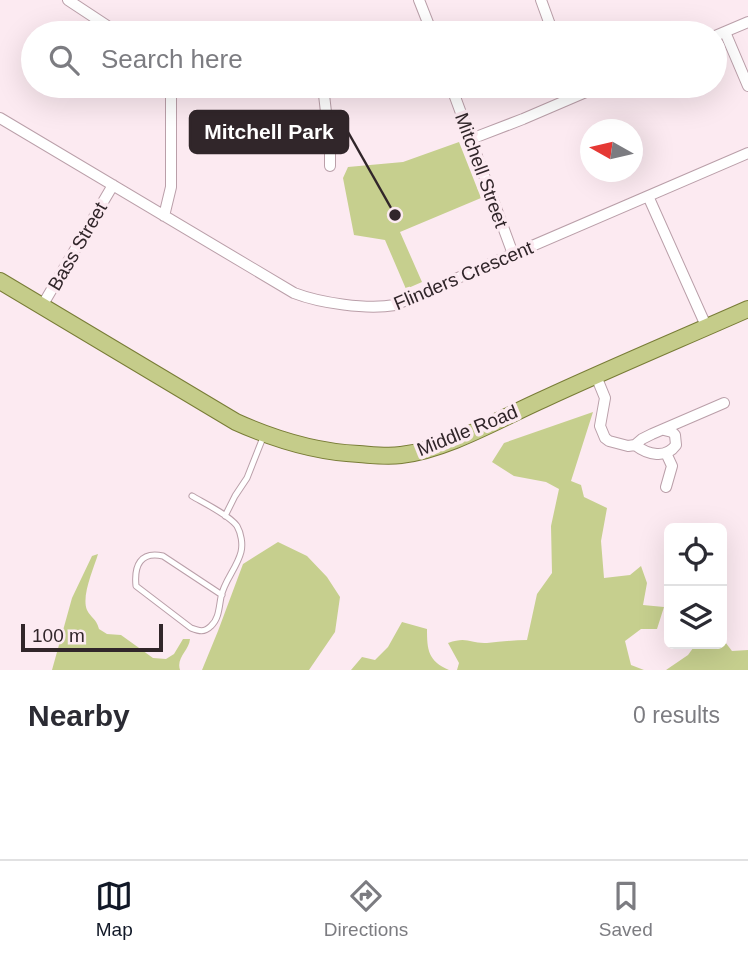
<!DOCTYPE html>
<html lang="en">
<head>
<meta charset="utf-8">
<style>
  :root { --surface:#fff; --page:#f7f7f7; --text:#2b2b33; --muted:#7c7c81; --line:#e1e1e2; --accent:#111827 }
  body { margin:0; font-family:Helvetica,sans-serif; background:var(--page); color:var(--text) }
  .controls { position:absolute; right:21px; bottom:21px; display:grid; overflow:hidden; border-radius:10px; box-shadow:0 7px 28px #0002 }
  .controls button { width:63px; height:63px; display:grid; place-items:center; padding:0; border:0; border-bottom:2px solid var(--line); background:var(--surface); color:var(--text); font:35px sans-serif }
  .compass { position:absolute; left:580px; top:119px; width:63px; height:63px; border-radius:50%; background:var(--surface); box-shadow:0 7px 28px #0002; rotate:278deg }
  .scale { position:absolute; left:21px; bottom:18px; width:142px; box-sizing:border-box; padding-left:7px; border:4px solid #31262a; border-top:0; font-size:19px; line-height:24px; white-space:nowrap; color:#31262a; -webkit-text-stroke:5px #fceaf1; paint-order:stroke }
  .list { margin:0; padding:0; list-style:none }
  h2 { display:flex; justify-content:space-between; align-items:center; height:91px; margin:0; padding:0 28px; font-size:30px }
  h2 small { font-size:23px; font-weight:400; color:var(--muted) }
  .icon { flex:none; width:38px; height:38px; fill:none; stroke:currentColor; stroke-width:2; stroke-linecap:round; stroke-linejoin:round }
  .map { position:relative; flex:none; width:748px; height:670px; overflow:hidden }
  .search { position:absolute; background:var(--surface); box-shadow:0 7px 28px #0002; left:21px; right:21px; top:21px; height:77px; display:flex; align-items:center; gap:18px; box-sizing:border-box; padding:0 24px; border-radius:38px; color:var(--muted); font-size:26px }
  .sheet { height:189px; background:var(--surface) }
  nav { display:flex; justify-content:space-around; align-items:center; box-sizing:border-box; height:98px; border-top:2px solid var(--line); background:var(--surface); font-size:19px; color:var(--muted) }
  nav a { display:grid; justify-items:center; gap:4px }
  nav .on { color:var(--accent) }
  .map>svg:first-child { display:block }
  .green { fill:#c6cf8e }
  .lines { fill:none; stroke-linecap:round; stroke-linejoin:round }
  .lane-casing { stroke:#ba9fa9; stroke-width:7 }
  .street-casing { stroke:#ba9fa9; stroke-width:12 }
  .primary-casing { stroke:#787c36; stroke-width:18 }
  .lane { stroke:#fff; stroke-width:5 }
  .street { stroke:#fff; stroke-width:10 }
  .primary { stroke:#c5cc8a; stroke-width:16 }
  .labels { text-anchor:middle; stroke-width:7; stroke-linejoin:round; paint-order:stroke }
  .street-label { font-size:19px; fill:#31262a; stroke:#fceaf1 }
  .leader { fill:none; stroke:#31262a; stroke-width:2.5 }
  .callout-dot { fill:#31262a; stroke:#fceaf1; stroke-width:2.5 }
  .callout { fill:#31262a; stroke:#31262a; stroke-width:2.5 }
  .callout-label { font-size:21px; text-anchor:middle; font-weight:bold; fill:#fff }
</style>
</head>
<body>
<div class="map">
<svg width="748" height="670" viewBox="0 0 748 670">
  <rect width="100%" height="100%" fill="#fceaf1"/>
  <!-- green -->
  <path class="green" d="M459,142L481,198L400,232L422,282L406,289L385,240L354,235L343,178L348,167L403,162Z
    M593,412L571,481L581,485L584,497L607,508L601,541L604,578L630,575L641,566L647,583L643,605L664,607L657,629H641L625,641L631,665L644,670H457L459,663L448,643C468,636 470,644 487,643C500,642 514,640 527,640L537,594L552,573L551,526L559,489L546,482L514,476L492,462L504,443Z
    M278,542L307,556L327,577L340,597L335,632L309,670H202L218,631L243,564Z
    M98,554C94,568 81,596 87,610C91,618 96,618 99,629L107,634L121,635L153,658L166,659L174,654L183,639H190C189,651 176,657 180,670H52L72,598L92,556Z
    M402,622L427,629C427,650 428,661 449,670H351L362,657L375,660L388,647Z
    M722,638L732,651L748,650V670H666L688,655L696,644H722Z"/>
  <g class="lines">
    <!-- lane casing -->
    <g class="lane-casing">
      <path id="lane" d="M192,496C204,503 229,515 237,526C241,533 243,544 241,552C237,568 224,581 221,597C219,607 219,619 211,626C204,633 199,631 191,628L136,586C134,566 140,551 163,556L222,595
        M225,516L235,496L247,478L264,435"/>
    </g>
    <!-- street casing -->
    <g class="street-casing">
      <path id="street" d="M68,0L118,33
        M419,0L432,33
        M541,0L553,33
        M725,32L748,86
        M715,36L748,22
        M323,86L330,147V166
        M451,86L513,254
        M171,91L193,86
        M0,118L294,293C320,303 367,310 395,305L748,153
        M471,139L523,119L600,86
        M648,196L707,328
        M164,216L171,187V91L169,86
        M42,306L113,185
        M596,376L605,398L600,426L605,438L609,441L628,446L635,445L642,439L652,434L724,403
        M635,445C648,455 666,459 676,445L675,435L672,432L664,430
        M666,487L672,466L666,453"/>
    </g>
    <!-- primary casing -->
    <g class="primary-casing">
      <path id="primary" d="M0,281L236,422C276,440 315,452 359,454C373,455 387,457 401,455C447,450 501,418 544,399C611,368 680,339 748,309"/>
    </g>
    <!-- lane -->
    <use href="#lane" class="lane"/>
    <!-- street -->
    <use href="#street" class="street"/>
    <!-- primary -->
    <use href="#primary" class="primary"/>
  </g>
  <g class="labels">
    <!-- street labels -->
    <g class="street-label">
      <text transform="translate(482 170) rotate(70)" y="7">Mitchell Street</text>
      <text transform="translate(77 246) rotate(-60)" y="7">Bass Street</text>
      <text transform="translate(463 275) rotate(-23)" y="7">Flinders Crescent</text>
      <text transform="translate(467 430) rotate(-22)" y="7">Middle Road</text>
    </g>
  </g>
  <!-- callouts -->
  <path class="leader" d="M395 215L348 132"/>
  <circle class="callout-dot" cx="395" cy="215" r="7"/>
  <rect class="callout" x="190" y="111" width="158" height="42" rx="7"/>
  <g class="callout-label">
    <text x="269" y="139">Mitchell Park</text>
  </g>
</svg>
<div class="controls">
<button><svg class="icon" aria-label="locate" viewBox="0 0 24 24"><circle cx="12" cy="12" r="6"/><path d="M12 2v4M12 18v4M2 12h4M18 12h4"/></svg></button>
<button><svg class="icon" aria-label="layers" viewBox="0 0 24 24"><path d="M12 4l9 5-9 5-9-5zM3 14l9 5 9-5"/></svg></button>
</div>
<svg class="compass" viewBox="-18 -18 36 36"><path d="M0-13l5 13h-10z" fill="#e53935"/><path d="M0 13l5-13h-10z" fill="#7c7c81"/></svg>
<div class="scale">100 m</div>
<div class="search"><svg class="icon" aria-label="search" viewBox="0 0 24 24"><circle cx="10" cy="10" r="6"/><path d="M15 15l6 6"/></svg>Search here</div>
</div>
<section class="sheet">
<h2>Nearby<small>0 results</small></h2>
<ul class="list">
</ul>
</section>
<nav>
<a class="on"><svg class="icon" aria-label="map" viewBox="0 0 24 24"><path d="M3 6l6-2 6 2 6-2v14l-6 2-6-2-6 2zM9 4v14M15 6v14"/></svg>Map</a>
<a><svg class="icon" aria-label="directions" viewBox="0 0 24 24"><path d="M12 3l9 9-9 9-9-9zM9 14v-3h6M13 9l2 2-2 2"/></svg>Directions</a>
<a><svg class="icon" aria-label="saved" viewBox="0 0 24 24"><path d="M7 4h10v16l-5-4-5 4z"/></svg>Saved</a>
</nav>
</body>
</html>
